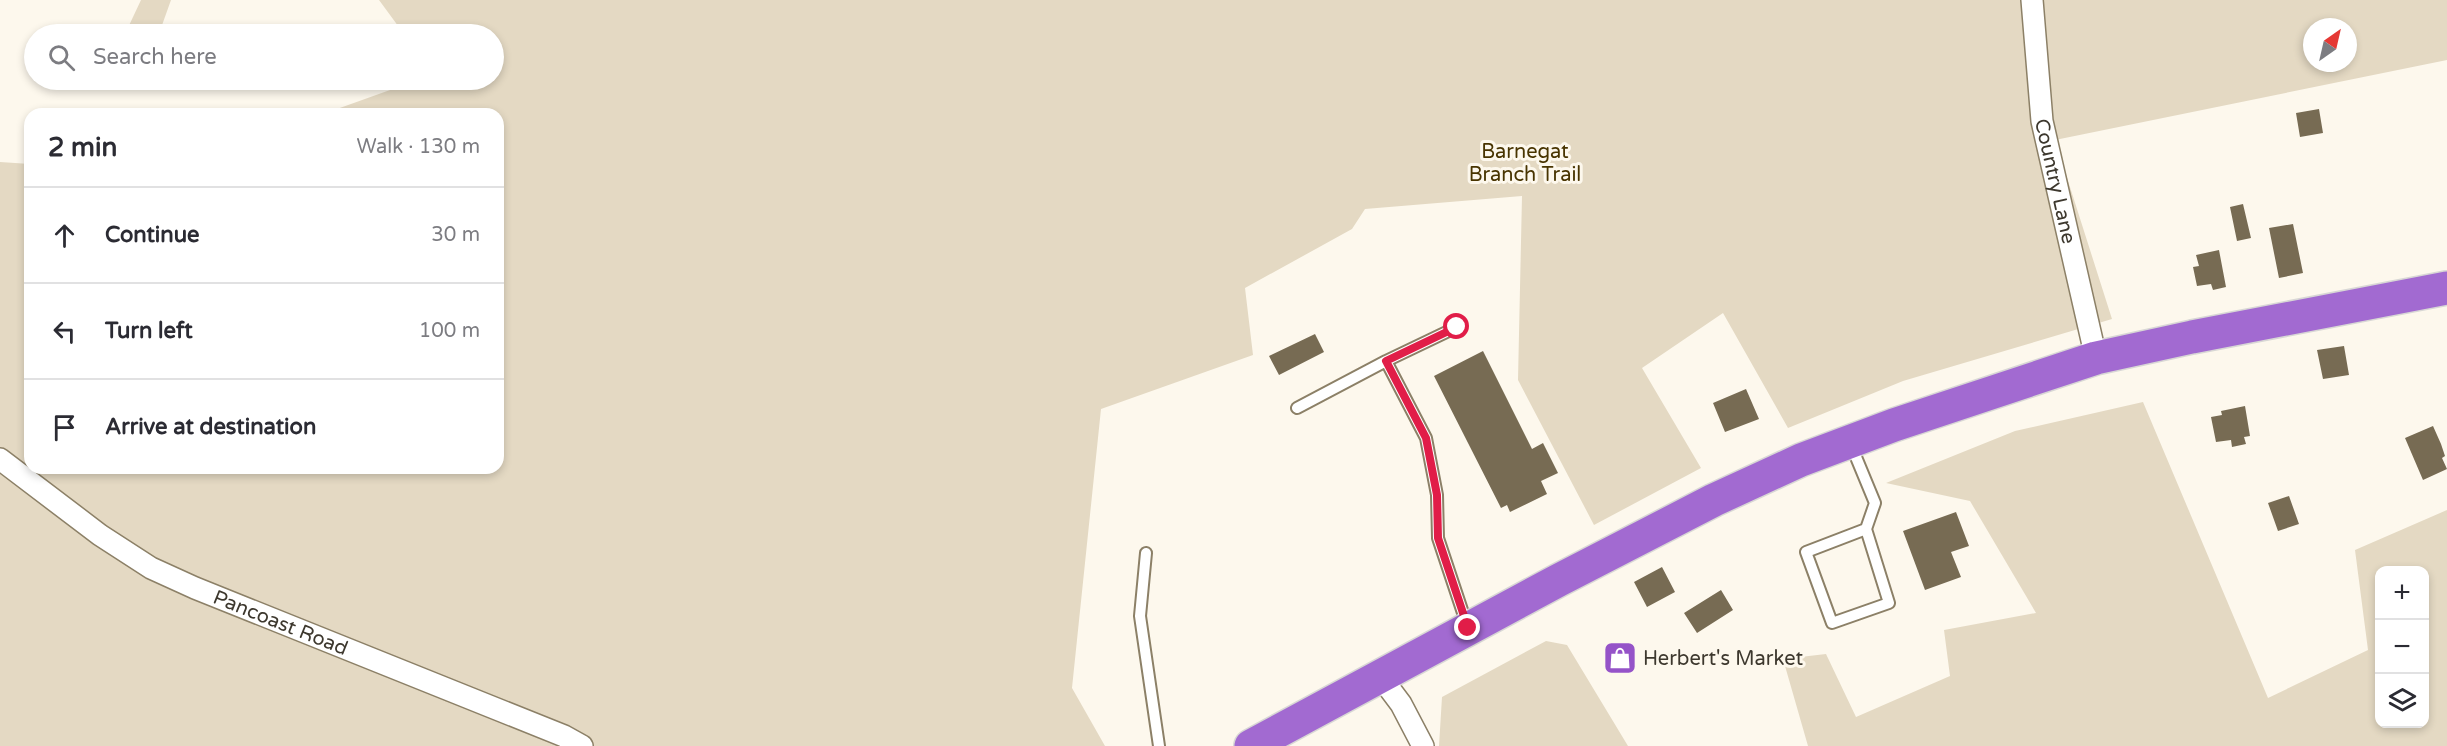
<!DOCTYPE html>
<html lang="en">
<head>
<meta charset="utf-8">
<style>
  :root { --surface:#fff; --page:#f2f2f3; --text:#2b2b33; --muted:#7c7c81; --line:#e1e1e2 }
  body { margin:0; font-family:"Varela Round",sans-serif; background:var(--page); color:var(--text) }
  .controls { position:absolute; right:18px; bottom:18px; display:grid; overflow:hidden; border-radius:12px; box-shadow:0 3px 9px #0003 }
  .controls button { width:54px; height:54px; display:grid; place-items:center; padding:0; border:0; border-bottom:2px solid var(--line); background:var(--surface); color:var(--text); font:30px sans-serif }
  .compass { position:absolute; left:2303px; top:18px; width:54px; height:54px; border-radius:50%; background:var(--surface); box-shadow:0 3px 9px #0003; rotate:34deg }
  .stop { position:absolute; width:18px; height:18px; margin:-14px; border:4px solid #e11d48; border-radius:50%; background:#fff }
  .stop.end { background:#e11d48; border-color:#fff; box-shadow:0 2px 6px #0008 }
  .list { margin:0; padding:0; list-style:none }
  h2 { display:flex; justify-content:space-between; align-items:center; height:78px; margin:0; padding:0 24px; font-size:26px }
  h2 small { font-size:20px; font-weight:400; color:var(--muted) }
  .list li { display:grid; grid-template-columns:39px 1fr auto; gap:18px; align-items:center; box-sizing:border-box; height:96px; padding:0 24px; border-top:2px solid var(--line) }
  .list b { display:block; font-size:22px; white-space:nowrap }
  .list em { font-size:20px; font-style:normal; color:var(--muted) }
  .icon { flex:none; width:33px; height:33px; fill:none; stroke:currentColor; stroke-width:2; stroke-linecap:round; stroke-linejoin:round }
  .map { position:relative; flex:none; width:2447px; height:746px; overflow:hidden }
  .search { position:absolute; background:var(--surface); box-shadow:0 3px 9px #0003; left:24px; top:24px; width:480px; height:66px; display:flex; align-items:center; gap:15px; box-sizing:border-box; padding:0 21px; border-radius:33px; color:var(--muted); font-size:22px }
  .panel { position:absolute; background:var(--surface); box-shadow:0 3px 9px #0003; left:24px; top:108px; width:480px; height:366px; border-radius:18px }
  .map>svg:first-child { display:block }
  .green { fill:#e4d9c3; fill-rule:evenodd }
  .building { fill:#776b53 }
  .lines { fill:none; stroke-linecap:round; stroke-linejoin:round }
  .lane-casing { stroke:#8c8067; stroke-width:14 }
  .street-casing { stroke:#8c8067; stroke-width:24 }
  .highway-casing { stroke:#d8d7d5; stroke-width:36 }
  .lane { stroke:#fff; stroke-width:10 }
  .street { stroke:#fff; stroke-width:21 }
  .highway { stroke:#a26ad1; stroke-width:33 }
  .route { stroke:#e11d48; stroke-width:8 }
  .labels { text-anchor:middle; stroke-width:6; stroke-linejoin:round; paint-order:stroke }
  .park-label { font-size:20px; fill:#483400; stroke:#fdf8ed }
  .street-label { font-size:20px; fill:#3d382e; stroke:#fdf8ed }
  .poi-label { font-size:20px; fill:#3d382e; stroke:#fdf8ed; text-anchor:start }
</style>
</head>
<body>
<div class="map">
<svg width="2447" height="746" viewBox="0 0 2447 746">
  <rect width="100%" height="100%" fill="#fdf8ed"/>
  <!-- green -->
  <path class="green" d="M141,0H171L161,28L125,34Z
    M379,0H2447V60L2055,140L2112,319L1903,381L1788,428L1723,313L1642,368L1701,468L1594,525L1518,380L1522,196L1365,209L1352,229L1245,288L1253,355L1101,409L1072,688L1105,746H0V162L30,164V468H498V114H323L418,80H494V34H404ZM2312,27H2348V63H2312Z
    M2143,402L2268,698L2368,650L2355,550L2447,510V746H1808L1783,659L1826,654L1856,717L1950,676L1944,630L2036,613L1970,501L1886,483L2015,431ZM2380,570H2424V724H2380Z
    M1546,641L1567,645L1628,746H1439L1442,697Z"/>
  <!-- building -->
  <path class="building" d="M2319,109L2323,133L2300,137L2296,113Z
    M2243,204L2251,238L2237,241L2230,207Z
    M2293,224L2303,273L2279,278L2269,228Z
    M2219,250L2226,287L2213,290L2211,284L2197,286L2193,267L2199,266L2196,255Z
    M1315,334L1324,352L1279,375L1269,356Z
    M2344,346L2349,375L2323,379L2317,350Z
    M1483,351L1532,449L1543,443L1558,473L1541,481L1547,494L1510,512L1507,505L1501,508L1434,376Z
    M1746,389L1759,419L1725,432L1713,403Z
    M2245,406L2250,436L2244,437L2246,444L2232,447L2231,440L2216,442L2211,417L2222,415L2221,411Z
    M2433,426L2441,444L2445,456L2442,458L2447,469L2423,480L2405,438Z
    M2289,496L2299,524L2278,531L2268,503Z
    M1956,512L1969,546L1951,552L1961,577L1925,590L1903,531Z
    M1662,567L1675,592L1647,607L1634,582Z
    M1721,590L1733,610L1697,633L1684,613Z"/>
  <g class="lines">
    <!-- lane casing -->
    <g class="lane-casing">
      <path id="lane" d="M1386,361L1426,438L1437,495L1438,538L1467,625
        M1297,408L1386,361L1457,327
        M1851,445L1875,503L1866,529L1889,603L1832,623L1806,552L1866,529
        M1146,553L1140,616L1159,746"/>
    </g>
    <!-- street casing -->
    <g class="street-casing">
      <g id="street">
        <path id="s1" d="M2032,0L2042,121L2096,358"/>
        <path id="s2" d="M0,459L100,535L151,568L195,588L564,736L582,746"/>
        <path d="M1380,676L1401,704L1423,746"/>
      </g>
    </g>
    <!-- highway casing -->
    <g class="highway-casing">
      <path id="highway" d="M1251,746L1559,580L1714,500L1801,460L1894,425L2096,358L2192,337L2447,288"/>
    </g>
    <!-- lane -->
    <use href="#lane" class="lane"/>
    <!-- street -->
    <use href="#street" class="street"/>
    <!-- highway -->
    <use href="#highway" class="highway"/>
  </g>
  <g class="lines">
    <!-- route -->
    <path class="route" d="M1457,327L1386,361L1426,438L1437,495L1438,538L1468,628"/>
  </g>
  <!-- icons -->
  <defs>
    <g id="shop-square" transform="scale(1.725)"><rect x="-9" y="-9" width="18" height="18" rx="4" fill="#9553c8" stroke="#fdf8ed"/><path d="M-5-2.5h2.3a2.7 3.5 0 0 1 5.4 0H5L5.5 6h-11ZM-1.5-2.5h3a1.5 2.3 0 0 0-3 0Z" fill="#fff"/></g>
  </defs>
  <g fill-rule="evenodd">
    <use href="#shop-square" x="1620" y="658"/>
  </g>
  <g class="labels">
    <!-- park labels -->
    <g class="park-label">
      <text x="1525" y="158">Barnegat<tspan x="1525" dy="23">Branch Trail</tspan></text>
    </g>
    <!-- street labels -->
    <g class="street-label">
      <text dy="7" stroke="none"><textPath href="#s1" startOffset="183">Country Lane</textPath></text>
      <text dy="7" stroke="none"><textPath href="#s2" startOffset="327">Pancoast Road</textPath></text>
    </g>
    <!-- poi labels -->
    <g class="poi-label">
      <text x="1643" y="665">Herbert's Market</text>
    </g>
  </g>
</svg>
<div class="controls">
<button>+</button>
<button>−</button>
<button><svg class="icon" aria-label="layers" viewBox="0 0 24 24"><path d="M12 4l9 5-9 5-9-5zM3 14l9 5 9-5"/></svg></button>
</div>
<svg class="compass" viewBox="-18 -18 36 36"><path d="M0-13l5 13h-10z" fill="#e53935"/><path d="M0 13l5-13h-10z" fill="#7c7c81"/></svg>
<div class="stop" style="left:1457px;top:327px"></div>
<div class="stop end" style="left:1468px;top:628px"></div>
<div class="search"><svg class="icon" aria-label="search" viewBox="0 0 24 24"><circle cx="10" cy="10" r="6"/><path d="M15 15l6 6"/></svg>Search here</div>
<section class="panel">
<h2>2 min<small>Walk · 130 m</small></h2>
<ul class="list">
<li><svg class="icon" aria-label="ahead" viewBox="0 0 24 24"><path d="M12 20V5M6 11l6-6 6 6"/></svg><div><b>Continue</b></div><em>30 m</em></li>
<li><svg class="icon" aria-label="left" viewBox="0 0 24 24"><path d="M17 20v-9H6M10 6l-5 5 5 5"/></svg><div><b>Turn left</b></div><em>100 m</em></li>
<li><svg class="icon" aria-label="arrive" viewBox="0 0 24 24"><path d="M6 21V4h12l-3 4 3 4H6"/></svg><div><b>Arrive at destination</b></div></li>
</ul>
</section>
</div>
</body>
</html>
